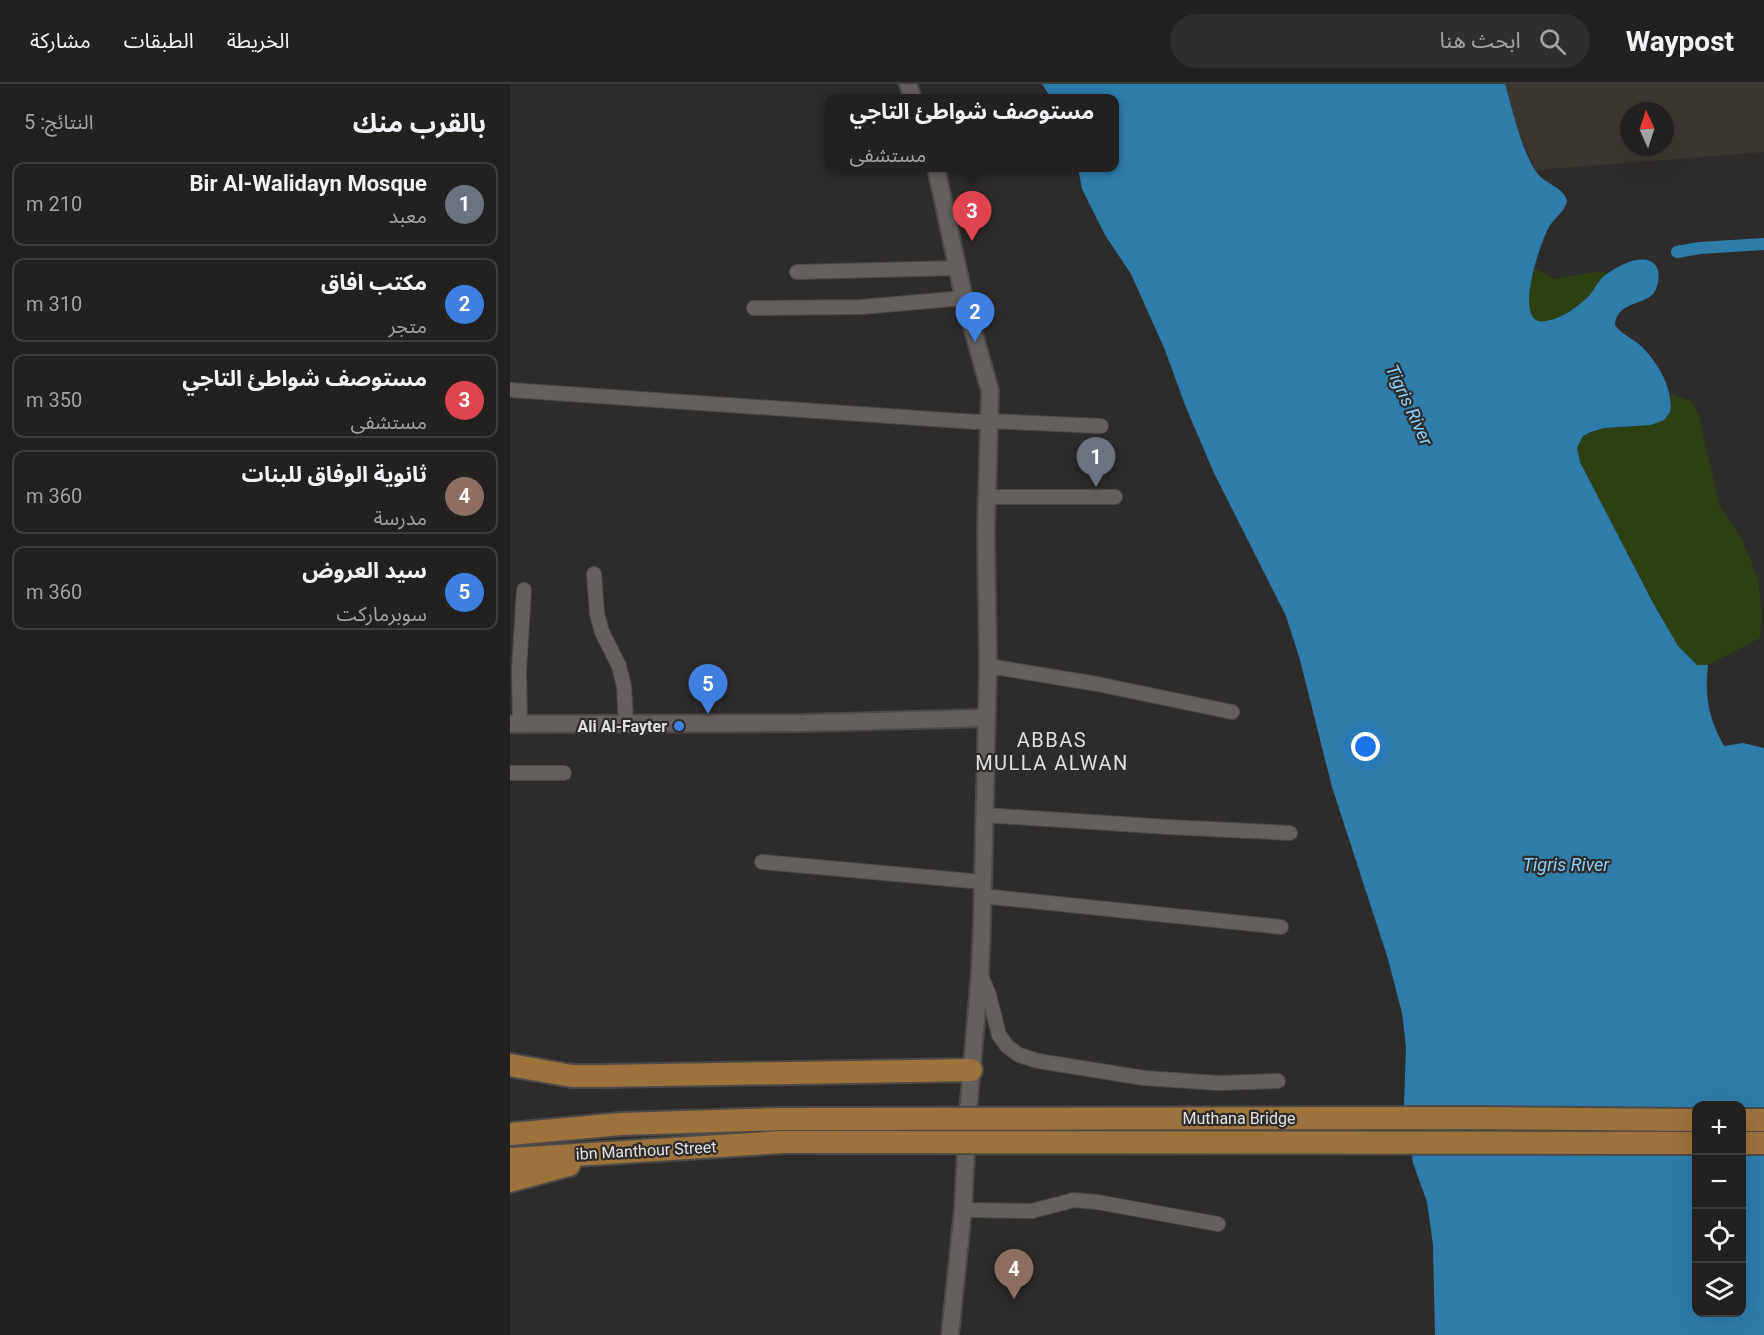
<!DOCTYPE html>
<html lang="ar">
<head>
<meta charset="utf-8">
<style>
  :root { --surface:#222120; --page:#2e2e2d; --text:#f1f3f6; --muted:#a2a3a5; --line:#3f3e3e; --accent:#db2777 }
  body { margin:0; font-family:Roboto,"Noto Sans Arabic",sans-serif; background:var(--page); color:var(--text); direction:rtl }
  .controls { position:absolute; right:18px; bottom:18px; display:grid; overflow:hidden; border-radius:12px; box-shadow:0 6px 24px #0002 }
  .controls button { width:54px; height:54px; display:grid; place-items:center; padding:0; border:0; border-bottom:2px solid var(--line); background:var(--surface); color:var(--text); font:30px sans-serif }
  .compass { position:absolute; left:1110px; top:18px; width:54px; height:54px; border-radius:50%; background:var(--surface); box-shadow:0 6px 24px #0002; rotate:357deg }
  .you { position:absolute; left:856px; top:663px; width:21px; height:21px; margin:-15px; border:4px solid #fff; border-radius:50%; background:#1a73e8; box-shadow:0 0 0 9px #1a73e833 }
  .badge { display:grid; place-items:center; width:39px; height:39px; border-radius:50%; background:var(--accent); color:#fff; font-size:20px; font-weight:700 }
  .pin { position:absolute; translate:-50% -50px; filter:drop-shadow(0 2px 3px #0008) }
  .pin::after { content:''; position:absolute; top:32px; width:21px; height:18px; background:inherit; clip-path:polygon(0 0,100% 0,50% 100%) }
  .popup { position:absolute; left:315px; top:10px; width:294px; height:78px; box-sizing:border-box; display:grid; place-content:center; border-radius:12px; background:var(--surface); filter:drop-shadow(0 2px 4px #0005); font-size:20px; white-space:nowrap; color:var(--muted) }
  .popup b { font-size:22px; color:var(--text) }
  .popup::after { content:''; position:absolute; left:50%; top:100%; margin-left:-12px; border:12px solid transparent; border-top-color:var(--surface) }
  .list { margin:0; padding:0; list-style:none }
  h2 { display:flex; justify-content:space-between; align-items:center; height:78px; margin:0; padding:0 24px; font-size:26px }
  h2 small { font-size:20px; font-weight:400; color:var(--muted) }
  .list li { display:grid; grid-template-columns:39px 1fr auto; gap:18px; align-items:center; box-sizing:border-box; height:84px; margin:0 12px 12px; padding:0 12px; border:2px solid var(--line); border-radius:12px }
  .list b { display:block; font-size:22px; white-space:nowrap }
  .list p { margin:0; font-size:20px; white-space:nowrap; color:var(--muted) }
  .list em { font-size:20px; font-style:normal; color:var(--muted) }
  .icon { flex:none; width:33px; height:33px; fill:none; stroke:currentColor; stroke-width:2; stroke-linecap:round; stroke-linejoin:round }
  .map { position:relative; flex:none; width:1254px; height:1251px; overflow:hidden; direction:ltr }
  header { display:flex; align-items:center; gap:36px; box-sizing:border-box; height:84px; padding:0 30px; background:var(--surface); border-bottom:2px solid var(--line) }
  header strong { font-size:28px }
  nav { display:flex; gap:33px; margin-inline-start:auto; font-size:21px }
  .search { width:420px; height:54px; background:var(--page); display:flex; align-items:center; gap:15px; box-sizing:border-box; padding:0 21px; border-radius:33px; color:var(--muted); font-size:22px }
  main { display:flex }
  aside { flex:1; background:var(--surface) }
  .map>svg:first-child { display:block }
  .built { fill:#3c3630; fill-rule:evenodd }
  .green { fill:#2d4013 }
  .water { fill:#2e7caa; fill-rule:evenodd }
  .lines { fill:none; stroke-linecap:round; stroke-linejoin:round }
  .canal { stroke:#2e7caa; stroke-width:12 }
  .minor-casing { stroke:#4c4a48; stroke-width:16 }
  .tertiary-casing { stroke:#4c4a48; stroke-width:20 }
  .trunk-casing { stroke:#4c4a48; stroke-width:26 }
  .minor { stroke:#63605e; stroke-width:14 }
  .tertiary { stroke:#63605e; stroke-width:16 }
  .trunk { stroke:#9c733c; stroke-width:22 }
  .trunk-bridge-casing { stroke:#4c4a48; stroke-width:26; stroke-linecap:butt }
  .trunk-bridge { stroke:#9c733c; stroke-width:22 }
  .shop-dot { fill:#3f7fe0; stroke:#2e2c2b; stroke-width:2 }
  .labels { text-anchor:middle; stroke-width:4.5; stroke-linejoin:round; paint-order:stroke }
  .poi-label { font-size:16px; font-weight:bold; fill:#e2e0df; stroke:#2e2c2b; text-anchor:end }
  .street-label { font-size:16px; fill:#e2e0df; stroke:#2e2c2b }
  .water-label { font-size:18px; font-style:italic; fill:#89cffd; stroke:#2e2c2b }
  .quarter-label { font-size:20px; letter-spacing:1.5px; fill:#e2e0df; stroke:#2e2c2b }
</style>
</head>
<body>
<header>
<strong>Waypost</strong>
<div class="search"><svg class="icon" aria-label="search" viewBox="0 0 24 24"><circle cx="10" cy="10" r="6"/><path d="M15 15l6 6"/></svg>ابحث هنا</div>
<nav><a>الخريطة</a><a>الطبقات</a><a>مشاركة</a></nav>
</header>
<main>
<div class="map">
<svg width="1254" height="1251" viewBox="0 0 1254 1251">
  <rect width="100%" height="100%" fill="#2e2c2b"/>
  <!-- built -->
  <path class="built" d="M995,0H1254V68L1026,86L1010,53ZM1119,27H1155V63H1119Z"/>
  <!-- green -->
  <path class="green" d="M1025,185L1045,195L1086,188L1100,189C1090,195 1086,204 1078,213C1068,224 1026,253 1019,227C1016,214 1022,198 1025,185Z
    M1160,310L1181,317L1188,328L1209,421L1232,455L1248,495L1252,531L1250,554L1198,581L1197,617L1201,636L1168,562L1143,519L1070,378L1067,364L1073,352L1093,344L1113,343L1161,320Z"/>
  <!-- water -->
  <path class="water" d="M532,0H995C1004,30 1010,63 1027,89C1035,100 1054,103 1057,117C1054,129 1045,133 1039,143C1030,158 1001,245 1036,237C1051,235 1065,224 1076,215C1083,209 1086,199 1093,193C1104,184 1134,166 1146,182C1150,188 1149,198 1146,205C1139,223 1107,215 1105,241C1111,250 1122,254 1130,261C1147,277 1164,305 1160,328L1154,336L1141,341L1094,344L1081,348L1073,352L1067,364L1070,378L1143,519L1168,562L1187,581H1198C1194,611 1199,636 1214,662L1233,659L1254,664V1251H925L923,1161L917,1118L903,1079L894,1020L896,963L892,929L878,875L822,703L790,576L776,532L703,387L675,321L655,266L621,190L595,151L572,105L568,84H604V15L541,14ZM1186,1022H1232V1228H1186Z"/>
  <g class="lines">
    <!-- canal -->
    <path class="canal" d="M1167,168L1190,164L1254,160"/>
    <!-- minor casing -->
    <g class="minor-casing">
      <path id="minor" d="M287,188L448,184
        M244,224L351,223L454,214
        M0,306L466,338L480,337L591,342
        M477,413H605
        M84,490L87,530L92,548L109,582L114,602L116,639
        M478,582L587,600L722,628
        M10,639L9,586L14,506
        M0,689H54
        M474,731L658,743L780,749
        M252,778L473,798
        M472,812L771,843
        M470,889L479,911L489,951L497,962L509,971L528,977L634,994L708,999L768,997
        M453,1126L522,1127L564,1116L587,1118L708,1140"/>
    </g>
    <!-- tertiary casing -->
    <g class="tertiary-casing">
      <path id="tertiary" d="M398,0L403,15
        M426,84L454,214L480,307L476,448L478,582L472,839L470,889L458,1028
        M0,640L294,639L476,634
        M440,1251L453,1126L456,1067"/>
    </g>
    <!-- trunk casing -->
    <g class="trunk-casing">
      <path id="trunk" d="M0,981L62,992H91L461,986
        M1232,1036H1254
        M0,1050L111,1040L272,1035
        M1232,1059H1254
        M0,1075L273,1058
        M0,1097L59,1081"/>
    </g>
    <!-- minor -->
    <use href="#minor" class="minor"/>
    <!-- tertiary -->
    <use href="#tertiary" class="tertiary"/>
    <!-- trunk -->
    <use href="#trunk" class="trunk"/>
    <!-- trunk-bridge casing -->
    <g class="trunk-bridge-casing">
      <path id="trunk-bridge" d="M272,1035L962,1034L1186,1036
        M273,1058L1186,1059"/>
    </g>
    <!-- trunk-bridge -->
    <use href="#trunk-bridge" class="trunk-bridge"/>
  </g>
  <!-- markers -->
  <circle class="shop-dot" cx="169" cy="642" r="6"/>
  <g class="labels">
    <!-- poi labels -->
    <g class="poi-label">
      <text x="157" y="648">Ali Al-Fayter</text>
    </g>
    <!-- street labels -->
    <g class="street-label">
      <text x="729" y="1040">Muthana Bridge</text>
      <text transform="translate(136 1066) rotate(-3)" y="6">ibn Manthour Street</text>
    </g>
    <!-- water labels -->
    <g class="water-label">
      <text transform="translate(899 321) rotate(65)" y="6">Tigris River</text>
      <text x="1056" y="787">Tigris River</text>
    </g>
    <!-- quarter labels -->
    <g class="quarter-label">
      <text x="542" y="663">ABBAS<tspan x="542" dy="23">MULLA ALWAN</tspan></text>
    </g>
  </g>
</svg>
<div class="controls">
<button>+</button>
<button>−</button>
<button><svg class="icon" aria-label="locate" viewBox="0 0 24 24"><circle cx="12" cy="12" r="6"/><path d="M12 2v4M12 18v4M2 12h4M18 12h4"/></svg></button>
<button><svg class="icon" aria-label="layers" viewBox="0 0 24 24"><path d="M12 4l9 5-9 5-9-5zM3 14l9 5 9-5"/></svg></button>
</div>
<svg class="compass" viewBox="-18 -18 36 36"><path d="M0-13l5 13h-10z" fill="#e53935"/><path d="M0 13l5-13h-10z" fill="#a2a3a5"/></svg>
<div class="you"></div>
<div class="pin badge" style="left:586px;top:403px;background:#6b7280">1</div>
<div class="pin badge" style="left:465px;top:258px;background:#3f7fe0">2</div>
<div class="pin badge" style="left:462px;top:157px;background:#e0444e">3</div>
<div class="popup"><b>مستوصف شواطئ التاجي</b>مستشفى</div>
<div class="pin badge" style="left:504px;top:1215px;background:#8d6e63">4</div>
<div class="pin badge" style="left:198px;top:630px;background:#3f7fe0">5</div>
</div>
<aside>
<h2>بالقرب منك<small>النتائج: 5</small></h2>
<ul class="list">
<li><span class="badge" style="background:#6b7280">1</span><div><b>Bir Al-Walidayn Mosque</b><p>معبد</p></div><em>210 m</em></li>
<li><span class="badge" style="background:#3f7fe0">2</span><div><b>مكتب افاق</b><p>متجر</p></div><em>310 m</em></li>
<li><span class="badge" style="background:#e0444e">3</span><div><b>مستوصف شواطئ التاجي</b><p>مستشفى</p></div><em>350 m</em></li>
<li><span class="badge" style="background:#8d6e63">4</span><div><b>ثانوية الوفاق للبنات</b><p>مدرسة</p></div><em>360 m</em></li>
<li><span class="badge" style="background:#3f7fe0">5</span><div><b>سيد العروض</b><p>سوبرماركت</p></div><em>360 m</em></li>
</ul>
</aside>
</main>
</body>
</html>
